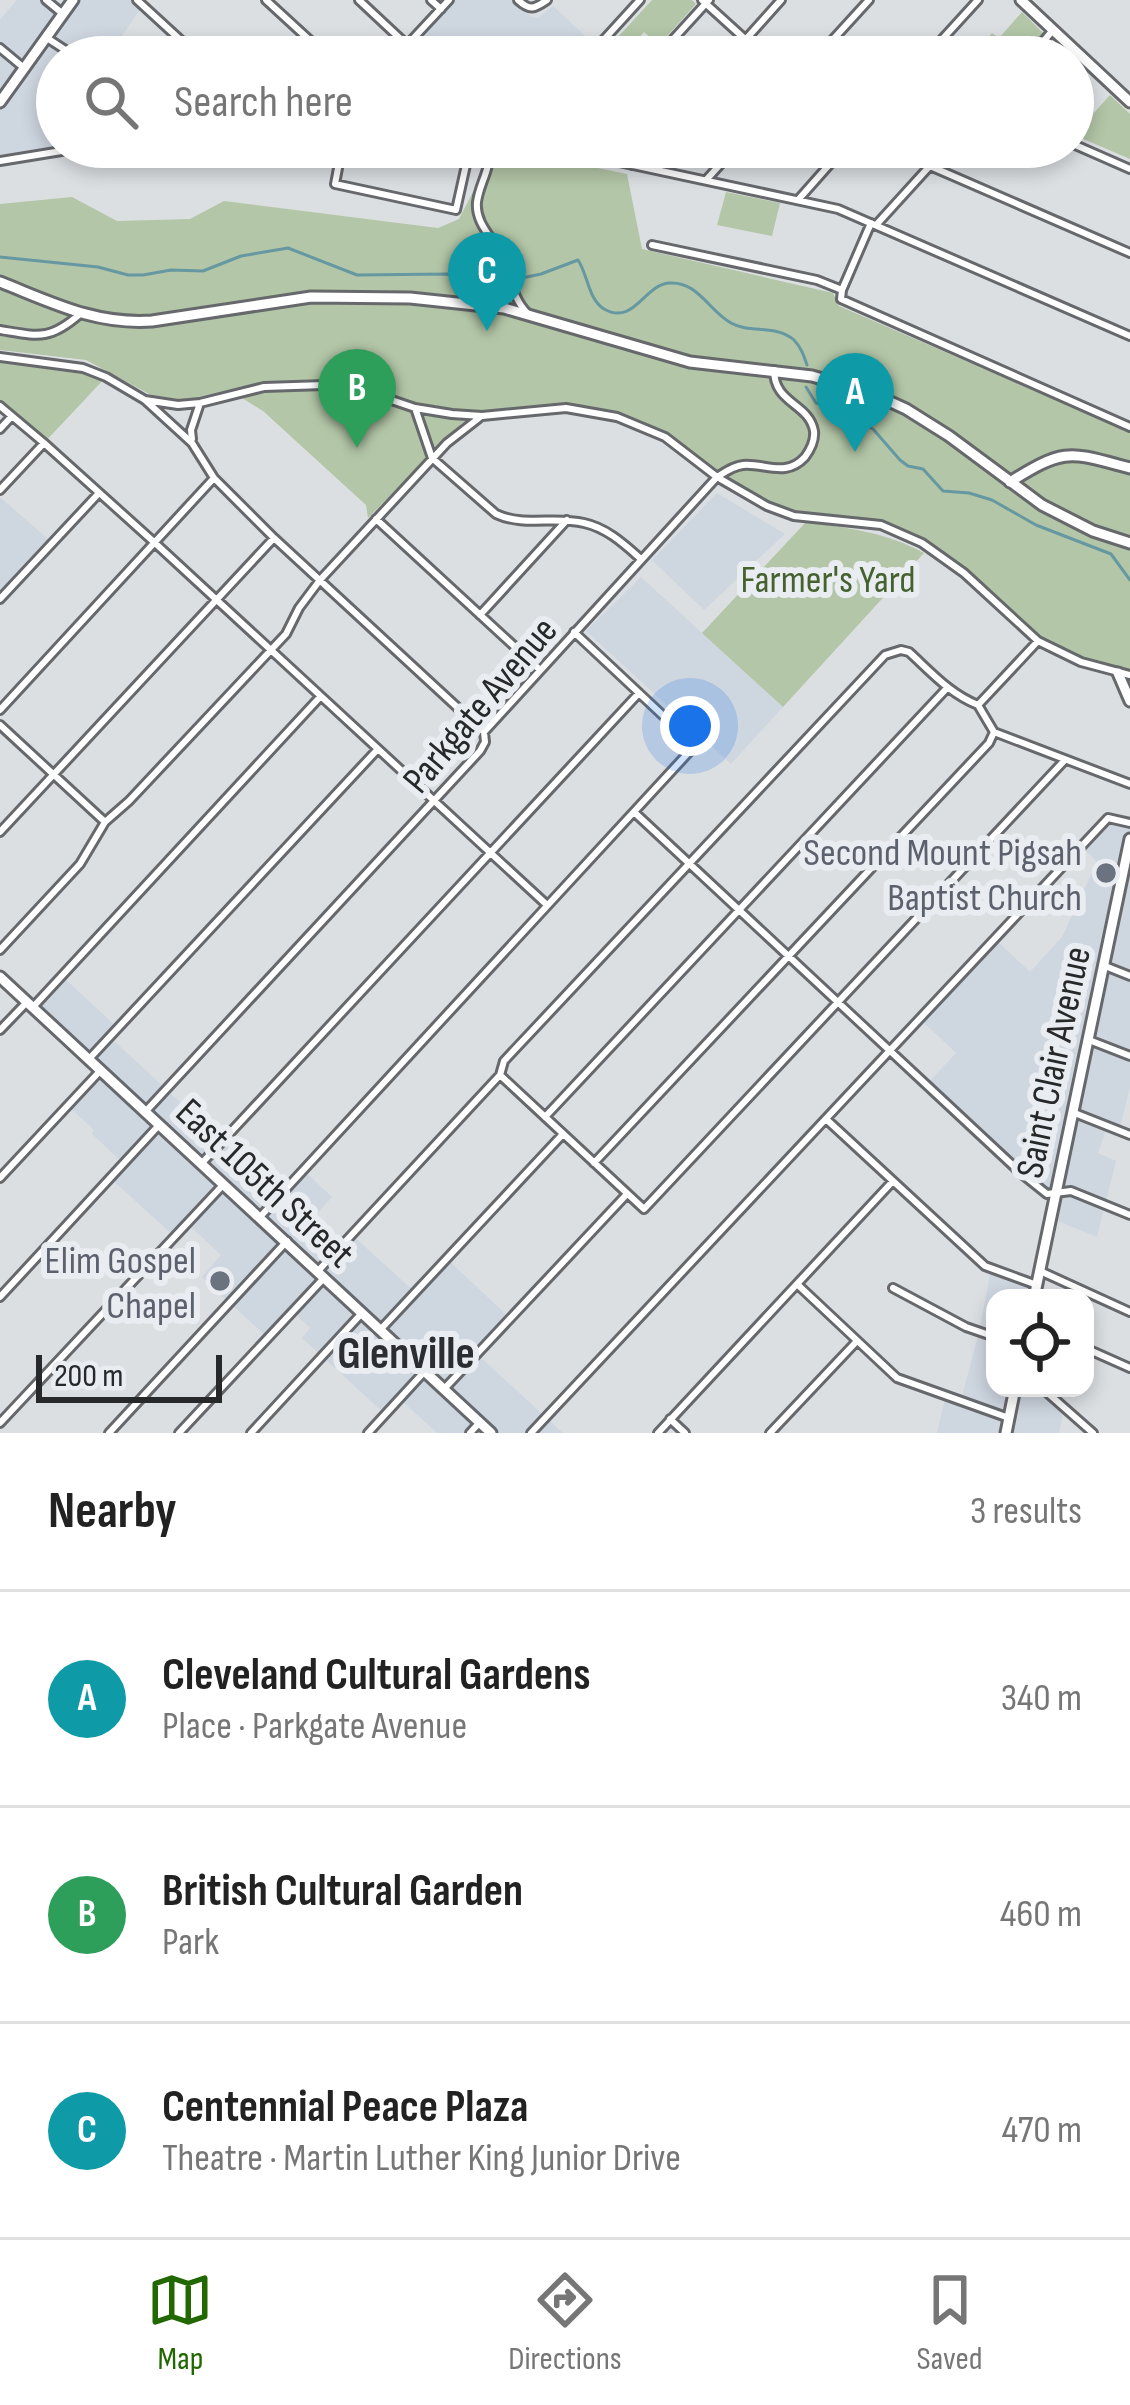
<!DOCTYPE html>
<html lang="en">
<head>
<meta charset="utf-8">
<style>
  :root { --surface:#fff; --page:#f2f2f2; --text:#222; --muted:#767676; --line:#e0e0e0; --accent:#226800 }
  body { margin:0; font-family:"Sofia Sans Condensed",sans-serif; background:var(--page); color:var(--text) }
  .controls { position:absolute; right:36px; bottom:36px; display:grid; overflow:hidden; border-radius:24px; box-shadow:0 6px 18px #0003 }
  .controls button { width:108px; height:108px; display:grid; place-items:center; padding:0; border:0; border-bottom:3px solid var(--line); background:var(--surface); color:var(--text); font:60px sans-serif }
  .scale { position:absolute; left:36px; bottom:30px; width:186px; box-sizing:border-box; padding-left:12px; border:6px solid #272829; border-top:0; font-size:33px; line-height:42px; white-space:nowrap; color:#272829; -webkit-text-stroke:9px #e9ecf0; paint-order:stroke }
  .you { position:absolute; left:690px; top:726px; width:42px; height:42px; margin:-30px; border:9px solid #fff; border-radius:50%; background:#1a73e8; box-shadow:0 0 0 18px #1a73e833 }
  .badge { display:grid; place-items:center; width:78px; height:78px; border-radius:50%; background:var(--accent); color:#fff; font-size:39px; font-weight:700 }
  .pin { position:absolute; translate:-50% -99px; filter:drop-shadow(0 3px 6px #0008) }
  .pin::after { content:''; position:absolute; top:63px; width:42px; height:36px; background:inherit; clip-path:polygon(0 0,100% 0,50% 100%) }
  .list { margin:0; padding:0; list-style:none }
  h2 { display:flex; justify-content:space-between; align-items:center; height:156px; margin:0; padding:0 48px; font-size:51px }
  h2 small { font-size:39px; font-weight:400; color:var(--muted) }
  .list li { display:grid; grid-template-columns:78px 1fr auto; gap:36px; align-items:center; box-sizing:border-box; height:216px; padding:0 48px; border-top:3px solid var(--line) }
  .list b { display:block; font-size:45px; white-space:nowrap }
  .list p { margin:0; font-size:39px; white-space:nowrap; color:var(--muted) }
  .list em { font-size:39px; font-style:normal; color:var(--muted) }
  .icon { flex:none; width:66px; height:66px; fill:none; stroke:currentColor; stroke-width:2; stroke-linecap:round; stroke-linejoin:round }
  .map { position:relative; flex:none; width:1130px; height:1433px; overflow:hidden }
  .search { position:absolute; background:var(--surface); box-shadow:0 6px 18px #0003; left:36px; right:36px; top:36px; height:132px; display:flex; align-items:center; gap:30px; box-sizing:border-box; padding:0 42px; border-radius:66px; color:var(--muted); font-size:45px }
  .sheet { height:804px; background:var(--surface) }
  nav { display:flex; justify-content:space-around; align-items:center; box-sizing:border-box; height:168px; border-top:3px solid var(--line); background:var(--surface); font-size:33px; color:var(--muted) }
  nav a { display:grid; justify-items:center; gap:6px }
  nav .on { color:var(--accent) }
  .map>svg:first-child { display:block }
  .built { fill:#ced6e0 }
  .green { fill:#b3c6a7 }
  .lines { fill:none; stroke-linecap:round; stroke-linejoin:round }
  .stream { stroke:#6698a1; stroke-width:3 }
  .minor-casing { stroke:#66686c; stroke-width:12 }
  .major-casing { stroke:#66686c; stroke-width:15 }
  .minor { stroke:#fff; stroke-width:6 }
  .major { stroke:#fff; stroke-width:9 }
  .worship-dot { fill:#6b7280; stroke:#e9ecf0; stroke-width:4.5 }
  .labels { text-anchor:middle; stroke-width:12; stroke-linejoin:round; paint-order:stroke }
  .park-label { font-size:39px; fill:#45622e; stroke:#e9ecf0 }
  .street-label { font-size:39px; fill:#272829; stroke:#e9ecf0 }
  .worship-label { font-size:39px; fill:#5b616d; stroke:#e9ecf0; text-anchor:end }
  .quarter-label { font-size:45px; font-weight:bold; fill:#2b2d30; stroke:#e9ecf0 }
</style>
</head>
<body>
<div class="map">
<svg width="1130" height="1433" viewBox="0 0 1130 1433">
  <rect width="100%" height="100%" fill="#dcdfe2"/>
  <!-- built -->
  <path class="built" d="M17,0H46L63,13L73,0H137L143,5L117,43L106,36L91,57H57V147H86L0,161V19Z
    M456,0H512L530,16L538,18L553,6L594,44L582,57H405Z
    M717,493L785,534L704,610L652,560Z
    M1,498L48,539L0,590V499Z
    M641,577L783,707L731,764L586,631Z
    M1108,818L1130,823V1087L1119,1131L1107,1127L1098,1153L1116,1161L1097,1237L1050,1218L1056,1193L1047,1194L926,1085L956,1053L920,1019L995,939L1030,972L1062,937L1097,862L1082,847Z
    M62,976L118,1028L111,1038L279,1194L303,1170L332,1197L308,1224L336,1250L351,1234L415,1292L447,1259L510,1318L477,1354L563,1433H437L400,1399L385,1414L302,1338L310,1328L293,1312L268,1338L202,1277L221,1255L187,1223L174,1236L110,1178L123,1163L92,1134L94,1130L68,1106L100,1070L33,1007Z
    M991,1269L1037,1285L1034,1298H995V1388H1059L1056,1401L1064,1408L1059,1433H937L946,1395L961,1400L979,1332Z"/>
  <!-- green -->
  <path class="green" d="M652,0H692L696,4L659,45L644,32L630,48L618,37Z
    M1022,12L1043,33L1021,57H970L992,33L999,38Z
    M1110,95L1130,114V159L1074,135Z
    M496,147L627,174L642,249L833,293L839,306L1130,432V694L1118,673L1063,654L1025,628L949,560L895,530L826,520L767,506L665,437L617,417L559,408L482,416L462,423L368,518L366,505L263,411L242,398L247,396L244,392L200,403L151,395L86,360L0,350V204L72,197L117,221L190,219L224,201L438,228L459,219Z
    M726,192L780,203L772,236L717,225Z
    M0,357L59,363L106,377L44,443L0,406Z
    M806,522C847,528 886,532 924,553L783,707L702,633Z"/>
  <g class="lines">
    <!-- stream -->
    <path class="stream" d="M0,257L98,267L128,275H143L171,270L203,271L241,256L288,248L357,275L448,274L498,283L541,274L578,260C588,275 588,299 604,309C634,326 644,285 669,283C698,281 709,311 731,323C750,334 776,324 794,340C801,347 804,356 807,365
      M806,387L816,403L842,411L873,429L900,460L908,466L923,469L943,491L969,493L992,500L1036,525L1111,554L1130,580"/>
    <!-- minor casing -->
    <g class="minor-casing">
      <path id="minor" d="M46,0L63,14
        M137,0L199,57
        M266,0L328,57
        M359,0L407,45
        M431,0L441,9
        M518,0C530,11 534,9 547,0
        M702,0L746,40
        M47,38L76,57
        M0,48L24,68
        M396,57L449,0
        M588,57L640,0
        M657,57L709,0
        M730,57L781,0
        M817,57L869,0
        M926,57L978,0
        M1030,57L1053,30
        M1073,144L1130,169
        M342,147L335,184L456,210L470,147
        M489,147C491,171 480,181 477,202C475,223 492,237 501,254C514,276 508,293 528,314
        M549,147L838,209L1130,336
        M0,161L86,147
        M632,165L648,147
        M930,166L1130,253
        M707,179L736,147
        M798,200L845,147
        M871,223L842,290L841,299L1130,427
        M877,224L947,147
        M652,245L817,280L842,290
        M0,330C38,336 49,341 80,314
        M0,357L83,368L106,377L145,400L178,405L200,403L264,387L324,385L374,394L415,408L452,414L482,416L566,408L617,417L665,437L717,477L767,506L794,516L881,525L922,543L964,573L1038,641L1081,662L1130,675
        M145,400L192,443L214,478L274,538L484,732
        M0,406L44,443L155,543L547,905
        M415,408L432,458L496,514C524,527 554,516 584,523C607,528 624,544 641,559
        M0,429L12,416
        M192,439L191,430L200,403
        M0,490L44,443
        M376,519L539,669
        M0,599L99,493
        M480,615L567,520
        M979,704L1038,641
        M0,710L214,478
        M0,725L105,822
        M994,732L1130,784
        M634,812L1022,1174L1047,1194L1071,1191L1130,1215
        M0,832L274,538
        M0,950L80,864L105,822L129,801L286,634L299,608L320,580L447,443L479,418
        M1105,966L1130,976
        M33,1007L320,697
        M0,1030L27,1002
        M1089,1040L1130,1056
        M89,1059L377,750
        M500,1075L644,1209L1064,761
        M146,1111L480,751L485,742L484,732L717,477C725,472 733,466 743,465C765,463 786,478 805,457C811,449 815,440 814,431C809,403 774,404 774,370
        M1072,1112L1130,1135
        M545,1117L947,688
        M826,1119L985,1266L1037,1285
        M202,1163L639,693
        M594,1163L989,743L994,732
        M0,1178L100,1071
        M260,1217L690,751L692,745L688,739L574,632
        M318,1271L500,1075L504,1061L885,655L901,650L909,652C931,672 950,694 978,705L994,732
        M1040,1271L1130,1312
        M798,1285L897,1378L1009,1418
        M893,1288L966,1327L995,1337
        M0,1297L160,1124
        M381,1329L563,1134
        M1085,1348L1130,1368
        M445,1388L627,1194
        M1042,1388L1093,1433
        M670,1419L685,1433
        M0,1423L223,1185
        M109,1433L287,1241
        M179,1433L324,1278
        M251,1433L362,1313
        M368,1433L425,1371
        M470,1433L480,1422
        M531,1433L1108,818L1130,823
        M658,1433L893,1181
        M770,1433L857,1341"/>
    </g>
    <!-- major casing -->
    <g class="major-casing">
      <path id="major" d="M1021,0L1130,102
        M0,102L73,0
        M0,282C51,302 95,325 152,321L311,297L410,298L504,308L690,362L812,376L871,393L906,409L949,436L1042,505L1093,531L1130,543
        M1010,482C1066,447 1069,452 1130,468
        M1118,673L1130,701
        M0,977L491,1433
        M1034,1298L1130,839
        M1006,1433L1015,1388"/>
    </g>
    <!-- minor -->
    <use href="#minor" class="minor"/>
    <!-- major -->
    <use href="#major" class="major"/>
  </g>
  <!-- markers -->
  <g class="worship-dot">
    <circle cx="1106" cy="873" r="12"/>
    <circle cx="220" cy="1281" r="12"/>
  </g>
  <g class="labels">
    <!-- park labels -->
    <g class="park-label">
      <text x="828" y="592">Farmer's Yard</text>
    </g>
    <!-- street labels -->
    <g class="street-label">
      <text transform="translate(479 704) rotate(-50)" y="14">Parkgate Avenue</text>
      <text transform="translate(1052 1062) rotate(-78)" y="14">Saint Clair Avenue</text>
      <text transform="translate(266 1182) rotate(43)" y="14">East 105th Street</text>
    </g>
    <!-- worship labels -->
    <g class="worship-label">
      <text x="1082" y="865">Second Mount Pigsah<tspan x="1082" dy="45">Baptist Church</tspan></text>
      <text x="196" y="1273">Elim Gospel<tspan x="196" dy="45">Chapel</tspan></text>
    </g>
    <!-- quarter labels -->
    <g class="quarter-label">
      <text x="406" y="1368">Glenville</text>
    </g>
  </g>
</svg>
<div class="controls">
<button><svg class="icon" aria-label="locate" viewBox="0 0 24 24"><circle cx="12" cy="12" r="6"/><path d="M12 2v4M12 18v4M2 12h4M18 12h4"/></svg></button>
</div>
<div class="scale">200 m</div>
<div class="you"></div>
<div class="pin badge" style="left:855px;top:452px;background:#0f9aa8">A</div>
<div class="pin badge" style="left:357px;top:448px;background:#2e9e5b">B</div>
<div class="pin badge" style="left:487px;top:331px;background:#0f9aa8">C</div>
<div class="search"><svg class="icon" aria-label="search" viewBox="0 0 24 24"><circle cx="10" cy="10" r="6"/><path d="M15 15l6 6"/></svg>Search here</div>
</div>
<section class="sheet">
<h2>Nearby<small>3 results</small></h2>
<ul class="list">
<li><span class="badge" style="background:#0f9aa8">A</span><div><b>Cleveland Cultural Gardens</b><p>Place · Parkgate Avenue</p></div><em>340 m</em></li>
<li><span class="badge" style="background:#2e9e5b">B</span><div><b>British Cultural Garden</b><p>Park</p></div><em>460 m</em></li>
<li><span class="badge" style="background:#0f9aa8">C</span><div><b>Centennial Peace Plaza</b><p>Theatre · Martin Luther King Junior Drive</p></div><em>470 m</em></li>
</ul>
</section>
<nav>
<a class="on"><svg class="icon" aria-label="map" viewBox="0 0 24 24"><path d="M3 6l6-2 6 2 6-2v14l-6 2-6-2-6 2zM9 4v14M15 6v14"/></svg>Map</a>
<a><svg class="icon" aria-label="directions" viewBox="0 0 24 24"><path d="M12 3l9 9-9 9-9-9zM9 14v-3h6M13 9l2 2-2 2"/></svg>Directions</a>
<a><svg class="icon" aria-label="saved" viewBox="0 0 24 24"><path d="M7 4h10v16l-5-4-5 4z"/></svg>Saved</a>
</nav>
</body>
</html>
